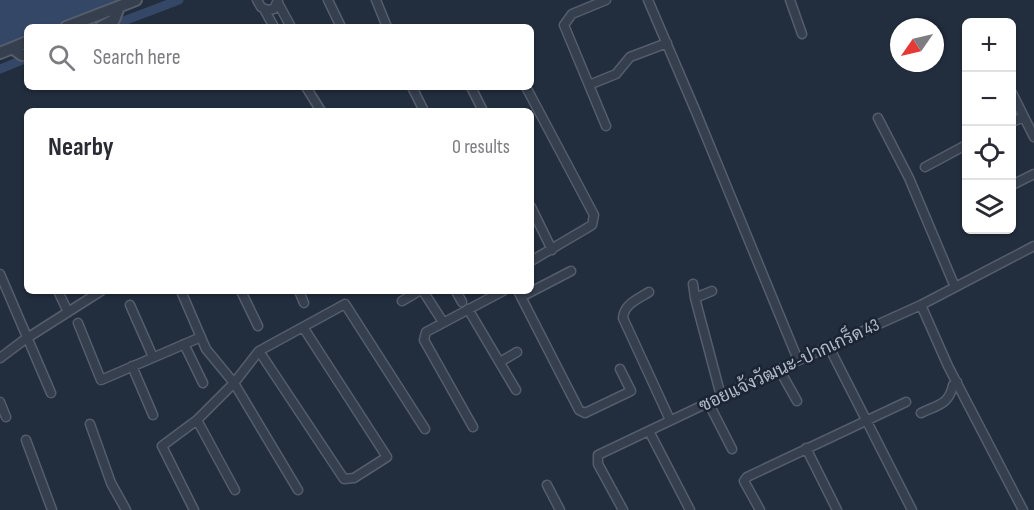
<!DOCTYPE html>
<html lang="en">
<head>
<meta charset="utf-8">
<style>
  :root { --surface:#fff; --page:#f7f7f7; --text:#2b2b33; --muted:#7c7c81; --line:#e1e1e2 }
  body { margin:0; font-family:"Sofia Sans Condensed",Sarabun,sans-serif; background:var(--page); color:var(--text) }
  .controls { position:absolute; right:18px; top:18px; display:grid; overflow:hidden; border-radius:9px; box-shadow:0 2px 4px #0004 }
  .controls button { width:54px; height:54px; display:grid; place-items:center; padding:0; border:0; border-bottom:2px solid var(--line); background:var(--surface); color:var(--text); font:30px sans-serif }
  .compass { position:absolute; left:890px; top:18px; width:54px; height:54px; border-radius:50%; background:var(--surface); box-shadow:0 2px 4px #0004; rotate:236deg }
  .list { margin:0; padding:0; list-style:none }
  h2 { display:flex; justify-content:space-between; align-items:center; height:78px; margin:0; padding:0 24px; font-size:26px }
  h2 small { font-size:20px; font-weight:400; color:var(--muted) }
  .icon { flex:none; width:33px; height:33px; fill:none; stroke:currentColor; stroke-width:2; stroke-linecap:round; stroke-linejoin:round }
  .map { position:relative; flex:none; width:1034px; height:510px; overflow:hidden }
  .search { position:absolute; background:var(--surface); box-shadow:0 2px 4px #0004; left:24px; top:24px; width:510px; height:66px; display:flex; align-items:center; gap:15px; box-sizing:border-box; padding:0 21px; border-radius:9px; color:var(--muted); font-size:22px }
  .panel { position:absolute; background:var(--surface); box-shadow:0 2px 4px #0004; left:24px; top:108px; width:510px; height:186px; border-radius:9px }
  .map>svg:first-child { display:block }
  .water { fill:#354766 }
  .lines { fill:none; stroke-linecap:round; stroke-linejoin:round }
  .canal { stroke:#354766; stroke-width:9 }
  .minor-casing { stroke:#545d6c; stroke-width:11 }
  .tertiary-casing { stroke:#545d6c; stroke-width:14 }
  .minor { stroke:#363f4e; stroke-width:8 }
  .tertiary { stroke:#363f4e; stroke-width:10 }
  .labels { text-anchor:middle; stroke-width:5; stroke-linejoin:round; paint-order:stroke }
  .street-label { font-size:18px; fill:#b2bac9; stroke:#1b2433 }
</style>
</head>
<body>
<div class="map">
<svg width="1034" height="510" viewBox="0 0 1034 510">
  <rect width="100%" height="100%" fill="#222d3e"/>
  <!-- water -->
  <path class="water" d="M0,0H123L52,27H27V37L0,47Z"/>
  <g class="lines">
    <!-- canal -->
    <path class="canal" d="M108,27L179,0
      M0,69L27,58"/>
    <!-- minor casing -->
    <g class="minor-casing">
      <path id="minor" d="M257,0L261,7L267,10L274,9L278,0
        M328,0L341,27
        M376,0L387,27
        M648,0L696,112L798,360
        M790,0L802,34
        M278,3L291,27
        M264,9L274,27
        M589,85L616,74L630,57L667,43
        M306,87L321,111
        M412,87L424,111
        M471,87L483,111
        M526,87L594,215L592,225L531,261
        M1012,93L1034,137
        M878,118L909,178L955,287
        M1012,122L1024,117
        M606,126L564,25L572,14L606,0
        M925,167L966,145
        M1012,185L1034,174
        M531,207L552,250
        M0,274L51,393
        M693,284L695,298L721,396
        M58,291L68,312
        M181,291L206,349L234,383L298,490
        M241,291L258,326
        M299,291L304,303
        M423,291L443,322
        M456,291L462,302
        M518,291L579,410L585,413L631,391L620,369
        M649,292C638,299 624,304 623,318L670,420
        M521,297L571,271
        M695,298L712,291
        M402,301L419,291
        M130,305L153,357
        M921,305L948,366L1023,510
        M468,309L516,390
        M78,323L101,380L201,337
        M184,344L203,383
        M829,347L912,510
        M259,351L344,479L354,478L387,457L303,327
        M0,358L24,340L101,291
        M500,362L517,352
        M132,366L153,415
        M779,369L797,401
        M0,402L6,417
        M708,402L732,449
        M921,413C937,405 949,405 953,385L957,382
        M197,420L235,490
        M90,424L111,483L126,510
        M473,427L424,340L426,332L503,291
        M649,431L690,510
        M26,440L52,510
        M806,448L837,510
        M547,485L560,510
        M194,510L162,446L197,420L234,383L259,351L345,304L425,429
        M623,510L598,464V455L779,369L921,305L1034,246
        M760,510L744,481L747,477L906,402"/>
    </g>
    <!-- tertiary casing -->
    <g class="tertiary-casing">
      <path id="tertiary" d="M66,27L136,0
        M101,27L114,20L119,7
        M12,48L22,55H27
        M0,53L27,42"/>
    </g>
    <!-- minor -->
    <use href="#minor" class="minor"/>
    <!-- tertiary -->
    <use href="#tertiary" class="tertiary"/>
  </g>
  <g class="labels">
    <!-- street labels -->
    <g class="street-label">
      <text transform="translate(789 365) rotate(-25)" y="6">ซอยแจ้งวัฒนะ-ปากเกร็ด 43</text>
    </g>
  </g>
</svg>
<div class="controls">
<button>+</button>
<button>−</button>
<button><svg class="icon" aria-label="locate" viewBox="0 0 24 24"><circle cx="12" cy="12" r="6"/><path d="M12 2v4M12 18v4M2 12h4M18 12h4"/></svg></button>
<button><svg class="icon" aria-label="layers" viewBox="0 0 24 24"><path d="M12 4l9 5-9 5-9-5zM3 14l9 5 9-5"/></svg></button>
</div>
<svg class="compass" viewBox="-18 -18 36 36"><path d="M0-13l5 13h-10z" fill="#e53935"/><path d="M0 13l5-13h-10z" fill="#7c7c81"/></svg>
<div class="search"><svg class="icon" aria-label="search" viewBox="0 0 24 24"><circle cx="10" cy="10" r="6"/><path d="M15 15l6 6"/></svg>Search here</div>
<section class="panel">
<h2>Nearby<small>0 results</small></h2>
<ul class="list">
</ul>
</section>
</div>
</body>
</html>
